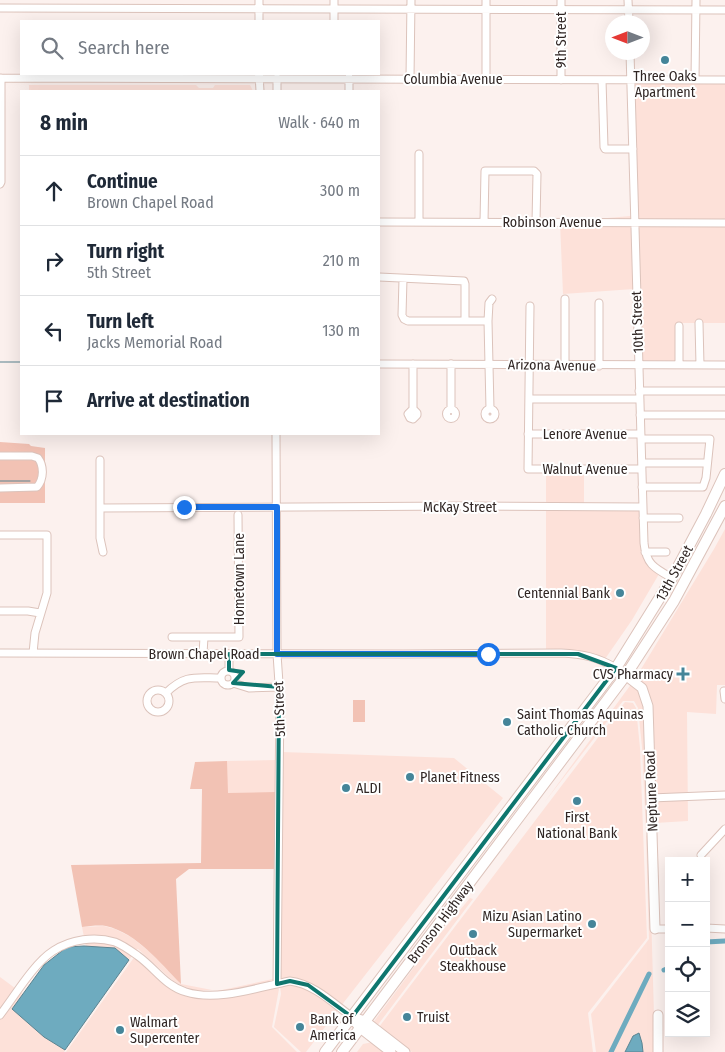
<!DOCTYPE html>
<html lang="en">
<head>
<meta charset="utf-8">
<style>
  :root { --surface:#fff; --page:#f2f2f3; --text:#1f2937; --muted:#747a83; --line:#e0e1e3 }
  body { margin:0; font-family:"Fira Sans Condensed",sans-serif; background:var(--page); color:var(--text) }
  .controls { position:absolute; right:15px; bottom:15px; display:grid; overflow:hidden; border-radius:0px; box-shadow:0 5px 20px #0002 }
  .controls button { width:45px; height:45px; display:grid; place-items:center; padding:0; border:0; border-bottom:1px solid var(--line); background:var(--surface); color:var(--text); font:25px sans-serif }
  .compass { position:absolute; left:605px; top:15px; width:45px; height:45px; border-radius:50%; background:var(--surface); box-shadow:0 5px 20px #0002; rotate:270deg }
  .stop { position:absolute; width:15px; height:15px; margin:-11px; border:4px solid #1a73e8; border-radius:50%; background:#fff }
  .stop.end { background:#1a73e8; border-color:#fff; box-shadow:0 1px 5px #0008 }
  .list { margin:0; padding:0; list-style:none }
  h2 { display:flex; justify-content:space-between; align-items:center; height:65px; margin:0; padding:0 20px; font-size:21px }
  h2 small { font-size:16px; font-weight:400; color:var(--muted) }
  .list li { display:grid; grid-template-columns:32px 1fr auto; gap:15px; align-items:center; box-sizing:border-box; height:70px; padding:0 20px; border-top:1px solid var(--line) }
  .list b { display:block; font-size:19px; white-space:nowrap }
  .list p { margin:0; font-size:16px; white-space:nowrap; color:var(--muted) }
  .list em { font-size:16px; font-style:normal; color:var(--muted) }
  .icon { flex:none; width:28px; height:28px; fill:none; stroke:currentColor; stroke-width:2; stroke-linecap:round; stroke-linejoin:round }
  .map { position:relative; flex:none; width:725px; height:1052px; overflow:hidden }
  .search { position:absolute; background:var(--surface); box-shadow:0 5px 20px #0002; left:20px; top:20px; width:360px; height:55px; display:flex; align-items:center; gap:12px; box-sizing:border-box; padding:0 18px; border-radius:0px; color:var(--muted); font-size:19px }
  .panel { position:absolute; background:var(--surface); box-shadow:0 5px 20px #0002; left:20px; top:90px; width:360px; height:345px; border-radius:0px }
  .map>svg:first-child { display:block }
  .built { fill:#fde1d9 }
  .green { fill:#f2c2b4 }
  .water { fill:#6eabbf; stroke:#5b8390 }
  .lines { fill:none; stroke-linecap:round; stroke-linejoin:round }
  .stream { stroke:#5b8390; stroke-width:1 }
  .canal { stroke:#6eabbf; stroke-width:5 }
  .minor-casing { stroke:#dcc3bb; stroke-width:9 }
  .major-casing { stroke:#dcc3bb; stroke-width:11 }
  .highway-casing { stroke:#dcc3bb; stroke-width:12 }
  .minor { stroke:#fff; stroke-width:7 }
  .major { stroke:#fff; stroke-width:9 }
  .highway { stroke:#fff; stroke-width:10 }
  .route { stroke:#1a73e8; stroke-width:6 }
  .marked { fill:none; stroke:#0f766e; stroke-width:4; stroke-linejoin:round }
  .poi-dot { fill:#458599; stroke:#fff; stroke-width:2 }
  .labels { text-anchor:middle; stroke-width:4; stroke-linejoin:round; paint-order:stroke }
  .street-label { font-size:14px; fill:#302624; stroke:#fff }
  .poi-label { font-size:14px; fill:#302624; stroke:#fff; text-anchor:start }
</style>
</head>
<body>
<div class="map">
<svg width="725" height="1052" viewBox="0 0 725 1052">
  <rect width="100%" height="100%" fill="#fcf1ee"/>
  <!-- built -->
  <path class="built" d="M633,82H725V323H678L677,365L641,364Z
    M29,85H196L199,88H213L215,85H250L253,91H29Z
    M631,216L634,289L563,294L560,222Z
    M546,472H584V506H640L642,553L646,562L652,569L659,574L632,620L605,659L578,651H546Z
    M725,529V685H717L716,714L687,712L688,821L655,823L651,708L635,679L714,549Z
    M632,683L640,689L645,707L649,826L646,833L642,747L638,708L634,701H623L544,803Z
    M625,702L633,703L636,708L640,748L647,938L588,1013L593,1052H412L379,1027Z
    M282,752L454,758L503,798L341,1006L309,983L280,981Z
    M276,760V864L227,793V761Z
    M646,835L649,838L655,1052H643L642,1043L633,1036L625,1052H596L591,1014L649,939Z
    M470,898L473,899L377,1026L372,1024L429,947Z
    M104,926L115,929L131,937L150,952L181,984L212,990L196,991L178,984L171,979L138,949L136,950L127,963L129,960L115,948L86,947L82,927Z
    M138,952L169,981L190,991L208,993L273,979L279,989L272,1027L297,1052H66Z
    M0,977L23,994L12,1009L44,1037L65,1050L64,1052H0Z
    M290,984L306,987L338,1010L306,1052H301L274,1027L281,994L280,986Z
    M373,1042L386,1052H357L363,1044Z"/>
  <!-- green -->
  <path class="green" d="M0,442L29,444L31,446L45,448V503H0Z
    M353,700H365V722H353Z
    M227,761L228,793L276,792V869H189L176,879L181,984C160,963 137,933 106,926C99,925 90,926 82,927L71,865L201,863L202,789H190L195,762Z"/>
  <!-- water -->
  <path class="water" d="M84,946L115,948L129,960L65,1050L44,1037L12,1009L44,965L67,947Z
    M639,1033L642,1043L643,1052H625L633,1036Z"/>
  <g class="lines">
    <!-- stream -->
    <path class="stream" d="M0,362H21
      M0,481H30"/>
    <!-- canal -->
    <path class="canal" d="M706,942L725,941
      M664,970L669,968
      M611,1052L649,974"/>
    <!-- minor casing -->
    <g class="minor-casing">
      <path id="minor" d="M628,0L629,22
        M0,8L725,10
        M259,21V0
        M334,21V0
        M630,52L644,543C646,564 654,568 672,578
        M259,74L260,91
        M0,78L725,80
        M349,78V91
        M410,78L411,0
        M486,79V0
        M561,80V0
        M602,80L604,147L605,149H633
        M695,80L696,0
        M277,91V78
        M0,184L1,182V78
        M379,222L725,223
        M419,222V154
        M484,222L485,171H534L537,174L536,222
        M379,277L464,281L465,284V321
        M403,279L402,315L404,319L408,321H488
        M565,299V365
        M599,303V366
        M530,306L528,469H642
        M699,323L700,365
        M679,326V365
        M379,364L725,365
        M413,364V409L408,414L410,418L413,419L417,415V413L413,409
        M639,391H725
        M529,399H640
        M451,409V364
        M490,409L488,321L489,303L492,299
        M485 414a5 5 0 1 1 10 0a5 5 0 1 1-10 0Z
        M446.5 414a4.5 4.5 0 1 1 9 0a4.5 4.5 0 1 1-9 0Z
        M640,415H725
        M276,434L277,654L280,698L277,984
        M528,434H641
        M641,439H710L706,478L703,487H642
        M0,456H32L38,458C44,466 44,479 37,487L0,488
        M100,460V538L103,552
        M642,463H707
        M100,508L464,506L643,507
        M643,518H679
        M0,535H47V593L35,633L33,653
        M645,552H666
        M0,611H28L40,613
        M172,637H239L238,515
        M0,653L404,654L561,653C583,654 597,657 616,668
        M203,654L204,637
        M229,670V654
        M221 678a7 7 0 1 1 14 0a7 7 0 1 1-14 0Z
        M233,683L249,688L279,687
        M147 701a11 11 0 1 1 22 0a11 11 0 1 1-22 0Z
        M724,691L725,699
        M166,693C185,674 196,678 221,678
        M651,798L725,795
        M701,855L725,829
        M706,928L725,929
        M655,929H669
        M0,1015C14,997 34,963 53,951C71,939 95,936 115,942C123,945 131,951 138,956C155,968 165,986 186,992C217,1002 259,987 290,981C314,984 333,1003 352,1017"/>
    </g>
    <!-- major casing -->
    <g class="major-casing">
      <path id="major" d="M616,668L642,688L648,706L655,929
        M658,1015V1052
        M352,1017L365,1021L405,1052
        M356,1023L360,1028L391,1052"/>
    </g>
    <!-- highway casing -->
    <g class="highway-casing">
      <path id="highway" d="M325,1052L616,668L672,578L706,514L725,474
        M342,1052L626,675L674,601L725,506"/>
    </g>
    <!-- minor -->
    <use href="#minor" class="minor"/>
    <!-- major -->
    <use href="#major" class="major"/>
    <!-- highway -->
    <use href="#highway" class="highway"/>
  </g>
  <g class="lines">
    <!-- route -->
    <path class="route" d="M184,507H277V654H488"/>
  </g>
  <!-- marked area -->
  <path class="marked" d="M229,654H578L616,668L352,1017L308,985L290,981L277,984L279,687L233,683L243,672L229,670Z"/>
  <!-- markers -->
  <g class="poi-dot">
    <circle cx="665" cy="60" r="5"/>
    <circle cx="620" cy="593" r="5"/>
    <path d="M680.5 666.5h5v5h5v5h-5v5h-5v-5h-5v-5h5z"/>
    <circle cx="507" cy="722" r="5"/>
    <circle cx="410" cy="777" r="5"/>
    <circle cx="346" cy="788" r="5"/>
    <circle cx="577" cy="801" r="5"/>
    <circle cx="592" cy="924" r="5"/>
    <circle cx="473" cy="934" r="5"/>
    <circle cx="407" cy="1017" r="5"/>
    <circle cx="300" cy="1027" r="5"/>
    <circle cx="120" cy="1030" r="5"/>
  </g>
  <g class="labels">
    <!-- street labels -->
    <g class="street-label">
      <text transform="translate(561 40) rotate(-90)" y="5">9th Street</text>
      <text x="453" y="84">Columbia Avenue</text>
      <text x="552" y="227">Robinson Avenue</text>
      <text transform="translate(637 322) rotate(-92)" y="5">10th Street</text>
      <text transform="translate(552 365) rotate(1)" y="5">Arizona Avenue</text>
      <text x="585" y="439">Lenore Avenue</text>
      <text x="585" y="474">Walnut Avenue</text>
      <text x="460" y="512">McKay Street</text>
      <text transform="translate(674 573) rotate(-61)" y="5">13th Street</text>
      <text transform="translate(239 579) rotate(-90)" y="5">Hometown Lane</text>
      <text x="204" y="659">Brown Chapel Road</text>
      <text transform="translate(279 709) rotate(-92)" y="5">5th Street</text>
      <text transform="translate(651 791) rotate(-92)" y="5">Neptune Road</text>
      <text transform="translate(440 922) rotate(-53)" y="5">Bronson Highway</text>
    </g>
    <!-- poi labels -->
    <g class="poi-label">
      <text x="665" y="81" text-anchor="middle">Three Oaks<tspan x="665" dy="16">Apartment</tspan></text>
      <text x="610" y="598" text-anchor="end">Centennial Bank</text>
      <text x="673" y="679" text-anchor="end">CVS Pharmacy</text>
      <text x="517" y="719">Saint Thomas Aquinas<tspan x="517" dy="16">Catholic Church</tspan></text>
      <text x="420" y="782">Planet Fitness</text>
      <text x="356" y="793">ALDI</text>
      <text x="577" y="822" text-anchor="middle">First<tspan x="577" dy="16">National Bank</tspan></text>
      <text x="582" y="921" text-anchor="end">Mizu Asian Latino<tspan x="582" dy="16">Supermarket</tspan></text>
      <text x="473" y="955" text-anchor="middle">Outback<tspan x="473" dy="16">Steakhouse</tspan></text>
      <text x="417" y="1022">Truist</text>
      <text x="310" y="1024">Bank of<tspan x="310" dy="16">America</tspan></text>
      <text x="130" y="1027">Walmart<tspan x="130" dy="16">Supercenter</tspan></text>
    </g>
  </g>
</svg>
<div class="controls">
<button>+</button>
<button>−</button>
<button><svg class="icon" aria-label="locate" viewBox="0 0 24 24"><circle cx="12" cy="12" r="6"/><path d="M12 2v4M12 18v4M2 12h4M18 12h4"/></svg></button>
<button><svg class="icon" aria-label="layers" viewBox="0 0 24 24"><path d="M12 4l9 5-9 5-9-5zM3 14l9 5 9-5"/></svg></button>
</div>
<svg class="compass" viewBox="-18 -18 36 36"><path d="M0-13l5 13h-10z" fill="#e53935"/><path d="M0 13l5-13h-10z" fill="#747a83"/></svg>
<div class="stop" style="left:488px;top:654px"></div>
<div class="stop end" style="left:184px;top:507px"></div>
<div class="search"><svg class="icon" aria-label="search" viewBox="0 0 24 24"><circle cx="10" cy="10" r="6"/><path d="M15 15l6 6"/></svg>Search here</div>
<section class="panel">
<h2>8 min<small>Walk · 640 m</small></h2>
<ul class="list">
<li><svg class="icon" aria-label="ahead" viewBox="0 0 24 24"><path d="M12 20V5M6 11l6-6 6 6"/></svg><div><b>Continue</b><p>Brown Chapel Road</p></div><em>300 m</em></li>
<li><svg class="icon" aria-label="right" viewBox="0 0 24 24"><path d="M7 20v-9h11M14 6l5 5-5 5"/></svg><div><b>Turn right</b><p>5th Street</p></div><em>210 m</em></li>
<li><svg class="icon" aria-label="left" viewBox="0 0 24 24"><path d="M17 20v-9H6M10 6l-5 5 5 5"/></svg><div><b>Turn left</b><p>Jacks Memorial Road</p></div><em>130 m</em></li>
<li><svg class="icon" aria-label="arrive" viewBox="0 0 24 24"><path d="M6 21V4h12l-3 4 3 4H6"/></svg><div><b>Arrive at destination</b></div></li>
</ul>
</section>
</div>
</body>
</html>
